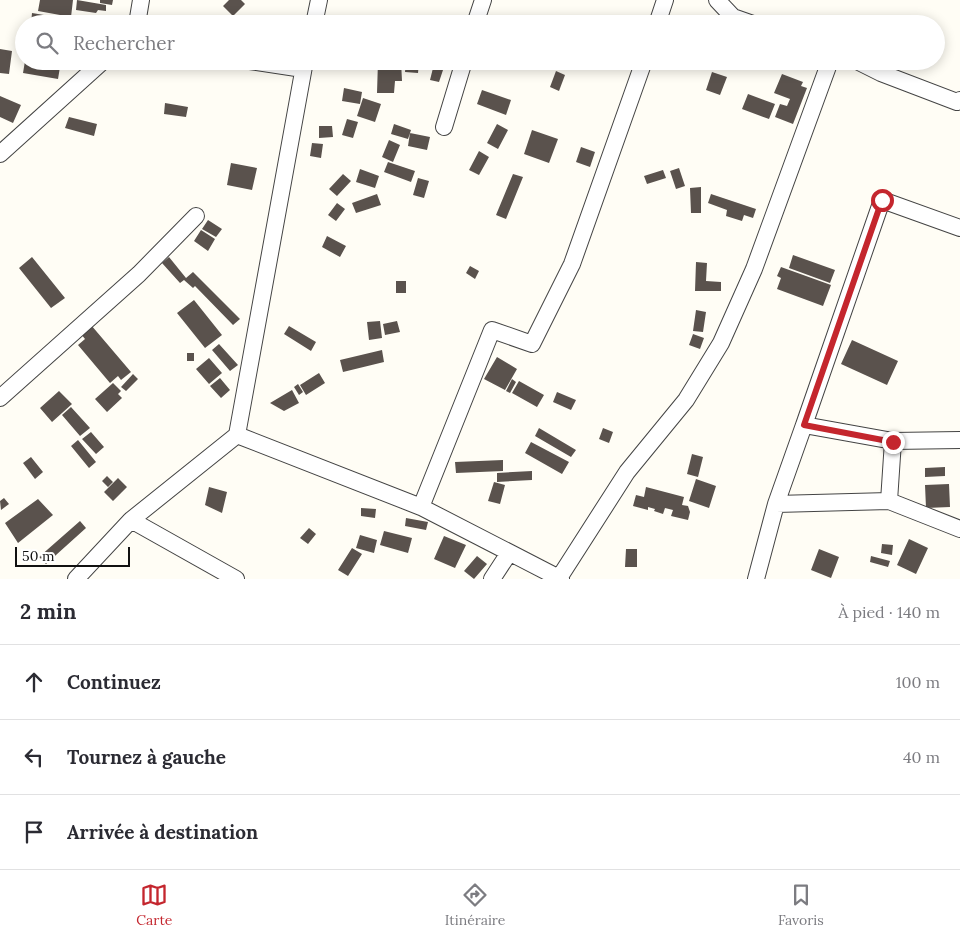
<!DOCTYPE html>
<html lang="fr">
<head>
<meta charset="utf-8">
<style>
  :root { --surface:#fff; --page:#f7f7f7; --text:#2b2b33; --muted:#7c7c81; --line:#e1e1e2; --accent:#c4262e }
  body { margin:0; font-family:Lora,serif; background:var(--page); color:var(--text) }
  .scale { position:absolute; left:15px; bottom:12px; width:115px; box-sizing:border-box; padding-left:5px; border:2px solid #111; border-top:0; font-size:14px; line-height:18px; white-space:nowrap; color:#111; -webkit-text-stroke:4px #fff; paint-order:stroke }
  .stop { position:absolute; width:15px; height:15px; margin:-11px; border:4px solid #c4262e; border-radius:50%; background:#fff }
  .stop.end { background:#c4262e; border-color:#fff; box-shadow:0 1px 5px #0008 }
  .list { margin:0; padding:0; list-style:none }
  h2 { display:flex; justify-content:space-between; align-items:center; height:65px; margin:0; padding:0 20px; font-size:21px }
  h2 small { font-size:16px; font-weight:400; color:var(--muted) }
  .list li { display:grid; grid-template-columns:32px 1fr auto; gap:15px; align-items:center; box-sizing:border-box; height:75px; padding:0 20px; border-top:1px solid var(--line) }
  .list b { display:block; font-size:19px; white-space:nowrap }
  .list em { font-size:16px; font-style:normal; color:var(--muted) }
  .icon { flex:none; width:28px; height:28px; fill:none; stroke:currentColor; stroke-width:2; stroke-linecap:round; stroke-linejoin:round }
  .map { position:relative; flex:none; width:960px; height:579px; overflow:hidden }
  .search { position:absolute; background:var(--surface); box-shadow:0 2px 12px #0003; left:15px; right:15px; top:15px; height:55px; display:flex; align-items:center; gap:12px; box-sizing:border-box; padding:0 18px; border-radius:28px; color:var(--muted); font-size:19px }
  .sheet { height:290px; background:var(--surface) }
  nav { display:flex; justify-content:space-around; align-items:center; box-sizing:border-box; height:70px; border-top:1px solid var(--line); background:var(--surface); font-size:14px; color:var(--muted) }
  nav a { display:grid; justify-items:center; gap:2px }
  nav .on { color:var(--accent) }
  .map>svg:first-child { display:block }
  .building { fill:#5a524d }
  .lines { fill:none; stroke-linecap:round; stroke-linejoin:round }
  .street-casing { stroke:#444; stroke-width:18 }
  .street { stroke:#fff; stroke-width:16 }
  .route { stroke:#c4262e; stroke-width:6 }
</style>
</head>
<body>
<div class="map">
<svg width="960" height="579" viewBox="0 0 960 579">
  <rect width="100%" height="100%" fill="#fffdf5"/>
  <!-- building -->
  <path class="building" d="M40,0H73L71,17L38,11Z
    M77,0L106,5V11L98,10L96,13L76,10Z
    M100,0H113L112,5L100,3Z
    M229,0H241L245,4L233,16L223,6Z
    M32,13L68,19L67,24H31Z
    M0,49L12,51L9,74L0,73Z
    M25,61H61L58,79L23,73Z
    M378,61H401L402,81H395L394,93H377Z
    M406,61L419,62L418,73L405,72Z
    M558,61H567L564,68L556,65Z
    M616,61H627L625,67L615,63Z
    M433,68L443,70L439,82L430,80Z
    M556,71L565,75L559,91L550,87Z
    M712,72L727,77L720,95L706,90Z
    M782,74L803,82L801,86L807,88L793,124L775,117L780,104L787,106L790,99L774,93Z
    M344,88L362,92L360,104L342,101Z
    M482,90L511,100L506,115L477,104Z
    M748,94L775,104L769,119L742,109Z
    M0,96L21,105L13,123L0,117Z
    M363,98L381,104L375,122L357,116Z
    M165,103L188,107L186,117L164,114Z
    M69,117L97,124L94,136L65,128Z
    M347,119L358,122L353,138L342,135Z
    M394,124L411,130L408,139L391,134Z
    M497,124L508,130L498,149L487,143Z
    M319,126H332L333,137L319,138Z
    M532,130L558,139L549,163L524,154Z
    M410,133L430,137L427,150L408,146Z
    M389,140L400,145L393,162L382,157Z
    M312,143L323,144L321,158L310,156Z
    M581,147L595,152L590,167L576,162Z
    M479,151L489,157L479,175L469,170Z
    M388,162L415,171L411,182L384,172Z
    M231,163L257,168L252,190L227,185Z
    M679,168L685,186L676,189L670,171Z
    M360,169L379,176L375,188L356,182Z
    M663,170L666,178L647,184L644,176Z
    M343,174L351,181L337,196L329,189Z
    M513,174L523,177L506,219L496,215Z
    M418,178L429,181L424,198L413,195Z
    M701,187V213H691L690,188Z
    M377,194L381,205L356,213L352,203Z
    M711,194L756,209L753,218L744,215L742,221L726,216L727,210L708,203Z
    M337,203L345,209L336,221L328,215Z
    M208,220L222,229L216,237L202,229Z
    M201,230L215,239L208,251L194,241Z
    M327,236L346,246L340,257L322,247Z
    M793,255L835,270L830,283L789,268Z
    M32,257L65,298L51,308L19,268Z
    M169,257L186,278L193,272L240,319L233,325L195,286L193,288L184,280L180,283L162,263Z
    M696,262L707,263L706,281L721,282V291H695Z
    M470,266L479,271L475,279L466,273Z
    M781,267L831,285L823,306L777,289L781,278L777,276Z
    M396,281H406V293H396Z
    M194,300L222,335L205,348L177,313Z
    M696,310L706,312L703,332L693,331Z
    M380,321L382,338L369,340L367,322Z
    M397,321L400,332L385,335L383,324Z
    M91,325L131,372L121,380L118,376L110,383L78,345L85,339L81,334Z
    M289,326L316,342L311,351L284,334Z
    M693,334L704,338L700,349L689,345Z
    M852,340L898,361L887,385L841,364Z
    M219,344L238,365L230,371L212,350Z
    M382,350L384,362L343,372L340,360Z
    M187,353H194V361H187Z
    M497,357L517,369L505,390L484,379Z
    M209,358L222,373L209,384L196,369Z
    M319,373L325,383L306,395L300,385Z
    M133,374L138,379L126,391L121,387Z
    M220,378L230,390L221,398L210,386Z
    M512,379L516,382L510,393L506,391Z
    M519,381L544,395L537,407L512,393Z
    M113,383L121,391L118,394L122,398L107,412L95,399Z
    M298,384L303,392L299,395L294,387Z
    M292,390L299,403L284,411L270,403Z
    M59,391L72,404L52,422L40,408Z
    M557,392L576,400L571,410L553,402Z
    M71,407L90,428L80,436L62,415Z
    M539,428L576,450L571,457L535,436Z
    M603,428L613,432L609,443L599,439Z
    M91,432L104,447L96,454L82,439Z
    M78,440L96,462L89,468L71,446Z
    M531,442L569,462L562,474L525,453Z
    M692,454L703,457L698,477L687,474Z
    M31,457L43,472L35,479L23,463Z
    M503,460V471L456,473L455,462Z
    M945,467V476L925,477V468Z
    M532,471V480L497,482V473Z
    M107,476L113,482L108,487L102,481Z
    M118,478L127,487L113,501L104,492Z
    M696,479L716,486L709,508L689,501Z
    M494,482L505,485L500,504L488,501Z
    M949,484L950,507L926,508L925,485Z
    M209,487L227,492L222,513L205,505Z
    M646,487L684,497L682,505L688,506L690,512L688,520L671,516L673,510L665,508L663,514L654,511L655,509L648,507V510L633,506L636,495L644,497Z
    M4,498L9,504L1,510L0,501Z
    M38,499L53,515L18,543L5,523Z
    M361,508L376,509L375,518L361,516Z
    M406,518L428,522L426,530L405,526Z
    M80,521L86,528L46,564L39,557Z
    M309,528L316,534L308,544L300,538Z
    M384,531L412,538L408,553L380,545Z
    M360,535L377,540L374,553L356,548Z
    M444,536L466,545L455,568L434,559Z
    M909,539L928,548L916,574L897,565Z
    M882,544L893,545L892,555L881,553Z
    M352,548L362,554L348,576L338,570Z
    M626,549H637V567H625Z
    M819,549L839,557L831,578L811,570Z
    M477,556L487,564L474,579L464,571Z
    M871,556L890,561L888,567L870,562Z"/>
  <g class="lines">
    <!-- street casing -->
    <g class="street-casing">
      <path id="street" d="M717,0L733,17L753,24
        M137,24L141,0
        M314,24L319,0
        M475,24L483,0
        M657,24L665,0
        M250,61L303,69
        M857,61L881,73L957,102L960,100
        M444,127L464,61
        M0,154L103,61
        M0,398L139,274L196,216
        M804,425L882,200L960,228
        M237,435L421,507L561,579
        M889,501L893,441
        M776,504L804,425L893,441L960,440
        M421,507L492,330L532,344L572,264L644,61
        M131,520L236,579
        M559,578L627,472L686,400L721,343L754,269L830,61
        M76,579L131,520L237,435L305,61
        M492,579L509,553
        M756,579L776,504L889,501L960,529"/>
    </g>
    <!-- street -->
    <use href="#street" class="street"/>
  </g>
  <g class="lines">
    <!-- route -->
    <path class="route" d="M882,200L804,425L893,442"/>
  </g>
</svg>
<div class="scale">50 m</div>
<div class="stop" style="left:882px;top:200px"></div>
<div class="stop end" style="left:893px;top:442px"></div>
<div class="search"><svg class="icon" aria-label="search" viewBox="0 0 24 24"><circle cx="10" cy="10" r="6"/><path d="M15 15l6 6"/></svg>Rechercher</div>
</div>
<section class="sheet">
<h2>2 min<small>À pied · 140 m</small></h2>
<ul class="list">
<li><svg class="icon" aria-label="ahead" viewBox="0 0 24 24"><path d="M12 20V5M6 11l6-6 6 6"/></svg><div><b>Continuez</b></div><em>100 m</em></li>
<li><svg class="icon" aria-label="left" viewBox="0 0 24 24"><path d="M17 20v-9H6M10 6l-5 5 5 5"/></svg><div><b>Tournez à gauche</b></div><em>40 m</em></li>
<li><svg class="icon" aria-label="arrive" viewBox="0 0 24 24"><path d="M6 21V4h12l-3 4 3 4H6"/></svg><div><b>Arrivée à destination</b></div></li>
</ul>
</section>
<nav>
<a class="on"><svg class="icon" aria-label="map" viewBox="0 0 24 24"><path d="M3 6l6-2 6 2 6-2v14l-6 2-6-2-6 2zM9 4v14M15 6v14"/></svg>Carte</a>
<a><svg class="icon" aria-label="directions" viewBox="0 0 24 24"><path d="M12 3l9 9-9 9-9-9zM9 14v-3h6M13 9l2 2-2 2"/></svg>Itinéraire</a>
<a><svg class="icon" aria-label="saved" viewBox="0 0 24 24"><path d="M7 4h10v16l-5-4-5 4z"/></svg>Favoris</a>
</nav>
</body>
</html>
